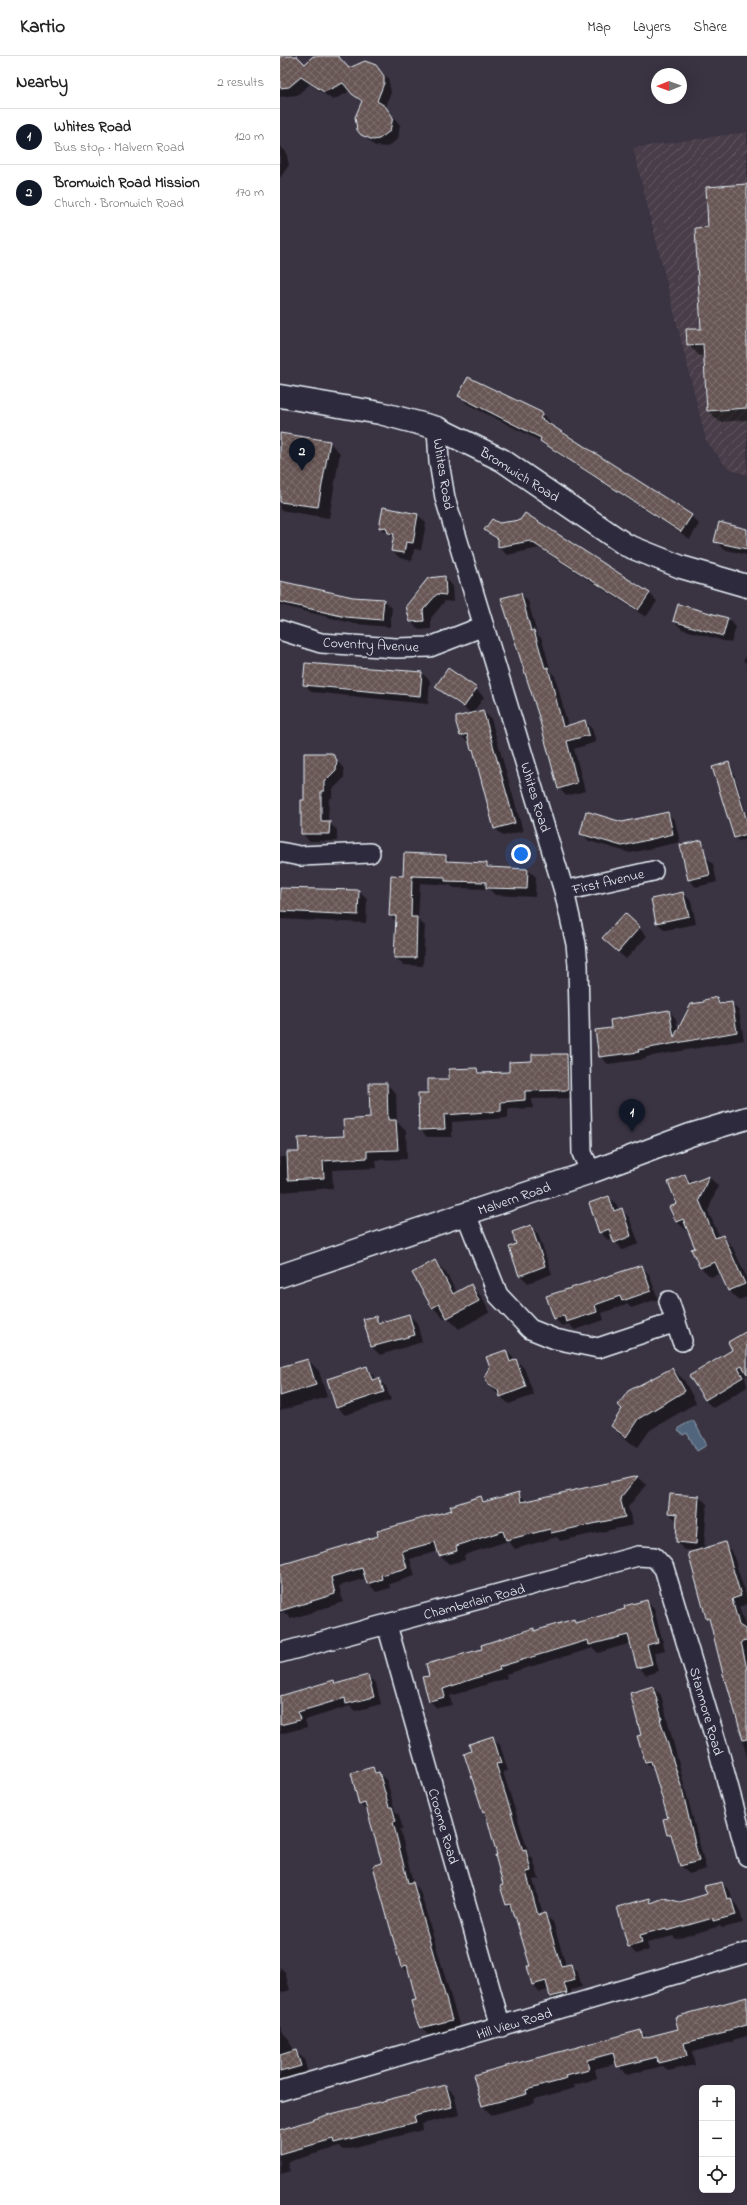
<!DOCTYPE html>
<html lang="en">
<head>
<meta charset="utf-8">
<style>
  :root { --surface:#fff; --page:#f2f2f2; --text:#222; --muted:#767676; --line:#e0e0e0; --accent:#111827 }
  body { margin:0; font-family:"Indie Flower",sans-serif; background:var(--page); color:var(--text) }
  .controls { position:absolute; right:12px; bottom:12px; display:grid; overflow:hidden; border-radius:6px; box-shadow:0 4px 16px #0002 }
  .controls button { width:36px; height:36px; display:grid; place-items:center; padding:0; border:0; border-bottom:1px solid var(--line); background:var(--surface); color:var(--text); font:20px sans-serif }
  .compass { position:absolute; left:371px; top:12px; width:36px; height:36px; border-radius:50%; background:var(--surface); box-shadow:0 4px 16px #0002; rotate:269deg }
  .you { position:absolute; left:241px; top:798px; width:14px; height:14px; margin:-10px; border:3px solid #fff; border-radius:50%; background:#1a73e8; box-shadow:0 0 0 6px #1a73e833 }
  .badge { display:grid; place-items:center; width:26px; height:26px; border-radius:50%; background:var(--accent); color:#fff; font-size:13px; font-weight:700 }
  .pin { position:absolute; translate:-50% -33px; filter:drop-shadow(0 1px 2px #0008) }
  .pin::after { content:''; position:absolute; top:21px; width:14px; height:12px; background:inherit; clip-path:polygon(0 0,100% 0,50% 100%) }
  .list { margin:0; padding:0; list-style:none }
  h2 { display:flex; justify-content:space-between; align-items:center; height:52px; margin:0; padding:0 16px; font-size:17px }
  h2 small { font-size:13px; font-weight:400; color:var(--muted) }
  .list li { display:grid; grid-template-columns:26px 1fr auto; gap:12px; align-items:center; box-sizing:border-box; height:56px; padding:0 16px; border-top:1px solid var(--line) }
  .list b { display:block; font-size:15px; white-space:nowrap }
  .list p { margin:0; font-size:13px; white-space:nowrap; color:var(--muted) }
  .list em { font-size:13px; font-style:normal; color:var(--muted) }
  .icon { flex:none; width:22px; height:22px; fill:none; stroke:currentColor; stroke-width:2; stroke-linecap:round; stroke-linejoin:round }
  .map { position:relative; flex:none; width:467px; height:2149px; overflow:hidden }
  header { display:flex; align-items:center; gap:24px; box-sizing:border-box; height:56px; padding:0 20px; background:var(--surface); border-bottom:1px solid var(--line) }
  header strong { font-size:19px }
  nav { display:flex; gap:22px; margin-inline-start:auto; font-size:14px }
  main { display:flex }
  aside { flex:1; background:var(--surface) }
  .map>svg:first-child { display:block }
  .industrial { fill:url(#industrial-furrows) }
  .water { fill:#51667c; stroke:#8d9eae }
  .shadow { fill:#0007; fill-rule:evenodd }
  .building { fill:url(#building-cross-hatch); stroke:#e8f1f8 }
  .lines { fill:none; stroke-linecap:round; stroke-linejoin:round }
  .minor-casing { stroke:#e8f1f8; stroke-width:22 }
  .major-casing { stroke:#e8f1f8; stroke-width:25 }
  .minor { stroke:#2f2a3d; stroke-width:19 }
  .major { stroke:#2f2a3d; stroke-width:22 }
  .labels { text-anchor:middle; stroke-width:3; stroke-linejoin:round; paint-order:stroke }
  .street-label { font-size:14px; fill:#e8f1f8; stroke:#2f2a3d }
</style>
</head>
<body>
<header>
<strong>Kartio</strong>
<nav><a>Map</a><a>Layers</a><a>Share</a></nav>
</header>
<main>
<aside>
<h2>Nearby<small>2 results</small></h2>
<ul class="list">
<li><span class="badge">1</span><div><b>Whites Road</b><p>Bus stop · Malvern Road</p></div><em>120 m</em></li>
<li><span class="badge">2</span><div><b>Bromwich Road Mission</b><p>Church · Bromwich Road</p></div><em>170 m</em></li>
</ul>
</aside>
<div class="map">
<svg width="467" height="2149" viewBox="0 0 467 2149">
  <defs>
    <pattern id="industrial-furrows" width="10" height="10" patternUnits="userSpaceOnUse"><rect width="10" height="10" fill="#483e48"/><path d="M-1 1l2-2M0 10L10 0M9 11l2-2" fill="none" stroke="#625a63"/></pattern>
    <pattern id="building-cross-hatch" width="8" height="8" patternUnits="userSpaceOnUse"><rect width="8" height="8" fill="#675755"/><path d="M0 0l8 8M0 8l8-8" fill="none" stroke="#7d706e"/></pattern>
  </defs>
  <rect width="100%" height="100%" fill="#3a3342"/>
  <filter id="ink" filterUnits="userSpaceOnUse"><feTurbulence type="fractalNoise" baseFrequency=".025" numOctaves="2"/><feDisplacementMap in="SourceGraphic" scale="8" xChannelSelector="R" yChannelSelector="G"/><feConvolveMatrix kernelMatrix="1 2 1 2 8 2 1 2 1" color-interpolation-filters="sRGB"/></filter>
  <g filter="url(#ink)">
    <!-- industrial -->
    <path class="industrial" d="M467,76V419L452,414L444,408L426,384L353,92Z"/>
    <!-- water -->
    <path class="water" d="M413,1364L427,1389L417,1395L407,1377L403,1379L398,1375L400,1371Z"/>
    <!-- shadow -->
    <path class="shadow" d="M0,0H14L25,10L36,0L69,13L90,7L108,22L111,36L106,51L120,69L118,83L107,91L95,90L82,78V47L70,35L53,44L30,28L17,39L0,41Z
      M0,90L6,96L9,109L0,122Z
      M467,129V364L440,366L428,355L425,300H420L408,289L407,274H422L429,172Z
      M180,340L262,358L270,366L269,368L411,460L419,468L410,483L269,392L262,386L187,348Z
      M0,378L49,386L60,397L49,462L0,454Z
      M104,452L138,459L146,467L141,494L134,493L132,505L120,502L112,495L114,482L100,471Z
      M213,464L369,537L377,545L366,561L259,492L227,499L219,491V486L205,474Z
      M467,474V499L443,493L435,485Z
      M164,521L172,529L173,546L165,545L151,562V573L139,574L131,566Z
      M0,526L73,542L104,544L112,552L110,571L75,568L0,549Z
      M241,538L248,545L257,578L262,583L271,616L275,620L288,670L305,665L312,673L316,686L294,693L305,735L286,740L279,732Z
      M399,549L448,563L456,571L451,587L402,573L394,565Z
      M467,600V608L463,604Z
      M142,617L150,625L148,648L32,636L24,628Z
      M156,631L196,633L204,641L192,658Z
      M203,655L211,663L243,775L223,780L215,772L194,696L190,687L181,680L178,662Z
      M51,698L64,713V722L52,734V742H49L48,766L57,774V785H29L22,777L25,745Z
      M449,707L452,711L467,759V783L459,785L455,782Z
      M387,757L395,765L400,786L350,797L309,785L301,777Z
      M166,800L172,806L206,808L211,812L248,814L256,821L255,841L215,839L209,833L174,832L170,829L140,827L138,864L145,870L143,910L123,909L115,901L117,866L110,860L124,821Z
      M425,800L433,808L437,826L416,831L408,823Z
      M0,833L79,835L87,843L86,867L0,863Z
      M403,837L411,845L416,868L385,874L377,867Z
      M345,859L367,880L346,903L331,890Z
      M437,942L443,949L451,947L459,955L464,984L366,1001V1003L328,1008L320,1000L332,972L389,955L396,963L398,974L425,947Z
      M287,999L294,1006L295,1042L252,1043L253,1052L228,1053V1062L172,1066V1081H147L140,1073L149,1038L170,1024L197,1013L202,1018L230,1017Z
      M106,1028L116,1037L117,1066L126,1075L127,1103L96,1104L97,1112L52,1114L53,1132L0,1136V1101H8L65,1081L91,1063Z
      M405,1119L413,1127L429,1121L438,1130L428,1155L440,1182L442,1180L452,1190L467,1222V1241L459,1244L449,1235L441,1217L431,1221L421,1212L413,1194L416,1192L409,1174L407,1175L397,1166L398,1148ZM421,1136H424L418,1149H416Z
      M329,1141L337,1149L339,1155L341,1154L349,1161L359,1188L342,1194L333,1182L328,1184L320,1176Z
      M250,1170L258,1178L272,1218L248,1227L240,1219L237,1189Z
      M155,1205L166,1217L177,1237L191,1230L202,1241L210,1256L179,1273L167,1261L164,1263L153,1251Z
      M361,1210L369,1218L378,1243L351,1252L347,1248L322,1257L324,1264L295,1274L289,1268L282,1270L274,1262Z
      M129,1259L137,1267L142,1286L100,1299L92,1291L84,1264L95,1261L101,1267Z
      M467,1276V1319L465,1320L467,1331L433,1352L425,1344L411,1320L454,1294Z
      M226,1295L244,1312L254,1339L229,1348L208,1329Z
      M28,1304L39,1315L47,1341L0,1355V1312Z
      M87,1311L94,1319L96,1324L99,1323L106,1331L111,1344L65,1359L57,1351Z
      M392,1313L404,1324L416,1347L370,1374L358,1391L343,1382L332,1370Z
      M357,1421L366,1429L348,1451L353,1469L280,1485L277,1481L235,1493L228,1485L184,1499L185,1504L169,1508L160,1500L159,1495L130,1503L135,1520L109,1528L110,1532L96,1536L88,1527L86,1522L59,1530L63,1546L11,1563L4,1556L0,1557V1510L99,1481L173,1454L201,1442L205,1446L238,1437L247,1446ZM346,1432H349L338,1447L336,1445Z
      M391,1439L419,1441L427,1448L424,1493L444,1488L452,1495L467,1543V1548L459,1551L467,1576V1701L431,1566L427,1562L418,1494H404L397,1486V1465L389,1457Z
      M367,1545L374,1553L385,1594L374,1597L379,1615L366,1619L358,1611L351,1587L318,1597L313,1592L226,1618L227,1622L170,1640L172,1649L157,1652L150,1645V1621L204,1594L253,1574L255,1576L293,1564L297,1568L346,1554Z
      M88,1620L96,1628L101,1648L75,1655L70,1650L25,1664L27,1671L0,1678V1641L54,1625L56,1628Z
      M373,1632L381,1639L426,1813L409,1818L401,1810L394,1784L388,1778L389,1763L374,1714L366,1706L362,1680Z
      M212,1681L220,1689L228,1715L223,1716L249,1798L253,1803L259,1823L253,1824L263,1858L273,1866L286,1910L290,1909L298,1917L302,1931L291,1934L294,1945L279,1949L271,1941L269,1934L260,1936L253,1928L251,1910L237,1863L227,1848L216,1800L218,1799L204,1755L192,1696Z
      M93,1712L107,1725L115,1755L119,1759L123,1773H120L133,1827L140,1835L180,1972L148,1979L141,1971L137,1944L130,1918L122,1910L104,1808L88,1756L80,1748Z
      M442,1827L450,1835L453,1845L459,1851L463,1867L442,1872L440,1870L396,1883L393,1880L367,1887L369,1894L356,1898L349,1890L370,1843L373,1847H400L428,1839Z
      M0,1911L5,1916L10,1934L0,1937Z
      M467,1942V1980L453,1984V1986L412,1996L415,2009L388,2015L383,2010L346,2019L337,2007L315,2013L317,2023L294,2029L295,2032L254,2043L255,2047L211,2059L203,2050L195,2019L360,1975L368,1982L400,1974Z
      M0,1968L3,1977L9,1983L13,1996H16L24,2003L28,2018L0,2026Z
      M166,2030L174,2038L179,2059L142,2068L143,2074L63,2094L59,2091L7,2106L10,2115L0,2118V2074L47,2060Z"/>
    <!-- building -->
    <path class="building" d="M0,0H17L25,8L33,0H58L69,12L85,5L96,9L104,20V27L97,45L105,50L113,61L110,75L99,83L93,84L81,79L77,74L75,61L82,45L72,38L63,27L44,36L21,21L9,31L0,32Z
      M467,128V352L427,355L423,288L407,289L406,273H421L415,172L428,171L426,131Z
      M188,321L263,357L260,362L412,459L401,476L260,385L261,382L178,340Z
      M0,377L50,385L38,451L0,446Z
      M103,451L138,458L133,487L126,486L124,497L111,495L114,478L108,477L106,471L99,472Z
      M245,457L370,537L358,554L250,485L218,491V483L204,474L212,463L219,467L240,464Z
      M439,466L467,473V493L434,486Z
      M165,520L166,539L157,538L143,554L144,565L130,566L126,550L148,522Z
      M0,525L73,541L104,543L102,564L66,561L0,546Z
      M241,537L251,575L254,574L265,612L268,611L283,671L305,664L309,679L287,685L297,727L278,733L258,658L221,542Z
      M398,548L448,562L443,580L393,565Z
      M25,607L142,616L140,640L23,629Z
      M168,612L197,632L184,651L155,631Z
      M203,654L235,767L214,773L193,693L191,694L187,678L180,680L176,667V661Z
      M24,697H52L57,704L56,714L44,726V735H41V765H50L49,778H21V744H24Z
      M449,706L467,765V778L454,782L432,711Z
      M306,755L342,766L388,756L393,778L342,790L300,778Z
      M422,784L430,819L408,824L400,789Z
      M124,797L166,799V805L207,807V811L248,813L247,833L206,832V826L165,825V821L132,820L131,861H137L136,902H114L116,860H109L111,819L123,820Z
      M0,832L79,834L78,859L0,855Z
      M403,836L409,860L376,867L371,843Z
      M345,857L360,871L338,896L322,882Z
      M437,941L439,948L452,946L457,976L358,994L359,996L319,1001L315,974L331,972L330,964L389,954L394,981L411,948L424,946V944Z
      M252,998H287L288,1034L245,1035V1044L221,1046V1055L164,1059L165,1073L139,1074L138,1037H148V1023H169V1013L197,1012L198,1017L229,1016V1006L252,1005Z
      M89,1027H107L108,1064H116L118,1094L87,1095V1102L43,1105L44,1122L8,1124L7,1096H19L18,1082L64,1080L63,1064L90,1062Z
      M405,1118L409,1128L429,1120L419,1144L435,1182L443,1179L465,1228L448,1235L435,1206L420,1212L411,1193L415,1192L403,1163L396,1166L389,1151L397,1148L388,1126Z
      M329,1140L334,1155L342,1152L351,1180L334,1187L329,1173L319,1177L309,1147Z
      M251,1169L265,1210L239,1220L229,1191L236,1188L232,1176Z
      M155,1204L173,1238L191,1228L199,1245L167,1262L159,1248L152,1252L132,1217Z
      M362,1209L371,1235L342,1245L340,1240L315,1249L317,1256L286,1266L284,1259L274,1263L266,1240Z
      M129,1258L135,1279L91,1291L83,1263L96,1260L98,1267Z
      M467,1275V1318L462,1310L458,1312L463,1321L425,1344L409,1320L452,1294L448,1286Z
      M226,1294L230,1306L236,1303L246,1331L220,1341L218,1334L208,1329L205,1321L210,1312L206,1301Z
      M28,1303L36,1329L0,1340V1311Z
      M87,1310L92,1324L99,1322L104,1336L56,1352L47,1323Z
      M392,1312L405,1335L358,1363L346,1381L331,1370L342,1353L338,1349L348,1335Z
      M358,1420L340,1442L345,1461L271,1477L270,1473L226,1484L223,1475L176,1490L177,1495L159,1500L155,1486L122,1495L127,1512L101,1519L102,1523L87,1528L82,1512L51,1521L55,1538L0,1555V1509L98,1480L97,1475L172,1454L170,1450L201,1440L203,1446L239,1436L241,1446Z
      M390,1438L419,1440L416,1488L396,1486L397,1458L388,1457Z
      M445,1486L461,1540L452,1543L459,1569L465,1573L467,1581V1585L461,1586L467,1613V1683L463,1684L446,1625L445,1626L429,1562H426L408,1497Z
      M367,1544L378,1586L367,1589L372,1608L357,1612L348,1579L309,1589L308,1584L219,1611L220,1614L163,1633L165,1641L149,1645L142,1621L149,1620L146,1608L202,1593L201,1589L254,1572V1575L294,1563L295,1567L345,1553L344,1550Z
      M88,1619L94,1641L66,1648L65,1642L18,1656L20,1664L0,1669V1640L54,1624L55,1628Z
      M373,1630L382,1663H380L402,1733L419,1805L400,1810L391,1778L387,1779L383,1763L388,1762L371,1705L365,1706L357,1680L361,1679L350,1637Z
      M213,1680L221,1707L216,1708L243,1795L246,1794L251,1815L246,1816L258,1859L265,1857L281,1910L291,1908L295,1924L284,1927L287,1937L270,1941L266,1925L252,1929L247,1910H250L235,1860L234,1861L230,1848L226,1849L220,1830L223,1829L215,1799H217L205,1755L203,1756L184,1698L191,1695L189,1688Z
      M93,1711L95,1717L99,1716L109,1751H112L116,1765L113,1766L128,1827L133,1826L172,1964L140,1972L136,1963L131,1945L136,1944L127,1909L121,1911L93,1810L102,1807L85,1747L79,1749L71,1717Z
      M442,1826L447,1843L451,1842L456,1859L433,1865V1862L387,1875L386,1872L360,1879L362,1887L348,1891L337,1851L370,1842L371,1847L384,1842L400,1846L427,1838L424,1830Z
      M467,1941V1969L445,1975V1977L404,1987L407,2000L378,2007L377,2001L337,2011L333,1997L307,2004L309,2014L286,2020L287,2023L246,2034L247,2038L202,2050L193,2019L361,1974L363,1982L398,1973L395,1961Z
      M16,1994L21,2010L0,2016V1999Z
      M166,2029L172,2051L134,2060L136,2066L54,2087L53,2083L0,2098V2074L47,2059Z"/>
    <g class="lines">
      <!-- minor casing -->
      <g class="minor-casing">
        <path id="minor" d="M157,372L159,406L165,442L284,835L296,888L298,909L302,1097L311,1116
          M0,574L41,587L116,592L150,591L204,570
          M0,796L20,800L90,797
          M284,835L373,815
          M186,1158L218,1239L250,1273L275,1283L318,1292L396,1266
          M389,1245L402,1285
          M107,1569L221,1971
          M0,1597L358,1500L374,1501L384,1512L438,1692L467,1800
          M0,2035L467,1897"/>
      </g>
      <!-- major casing -->
      <g class="major-casing">
        <path id="major" d="M0,340L100,357L157,372L222,404L346,489L401,511L467,530
          M0,1220L311,1116L410,1079L467,1062"/>
      </g>
      <!-- minor -->
      <use href="#minor" class="minor"/>
      <!-- major -->
      <use href="#major" class="major"/>
    </g>
  </g>
  <g class="labels">
    <!-- street labels -->
    <g class="street-label">
      <text transform="translate(164 418) rotate(81)" y="5">Whites Road</text>
      <text transform="translate(240 418) rotate(32)" y="5">Bromwich Road</text>
      <text transform="translate(91 588) rotate(3)" y="5">Coventry Avenue</text>
      <text transform="translate(256 741) rotate(73)" y="5">Whites Road</text>
      <text transform="translate(328 825) rotate(-13)" y="5">First Avenue</text>
      <text transform="translate(234 1142) rotate(-19)" y="5">Malvern Road</text>
      <text transform="translate(194 1545) rotate(-15)" y="5">Chamberlain Road</text>
      <text transform="translate(427 1655) rotate(74)" y="5">Stanmore Road</text>
      <text transform="translate(164 1770) rotate(74)" y="5">Croome Road</text>
      <text transform="translate(234 1967) rotate(-17)" y="5">Hill View Road</text>
    </g>
  </g>
</svg>
<div class="controls">
<button>+</button>
<button>−</button>
<button><svg class="icon" aria-label="locate" viewBox="0 0 24 24"><circle cx="12" cy="12" r="6"/><path d="M12 2v4M12 18v4M2 12h4M18 12h4"/></svg></button>
</div>
<svg class="compass" viewBox="-18 -18 36 36"><path d="M0-13l5 13h-10z" fill="#e53935"/><path d="M0 13l5-13h-10z" fill="#767676"/></svg>
<div class="you"></div>
<div class="pin badge" style="left:352px;top:1076px">1</div>
<div class="pin badge" style="left:22px;top:415px">2</div>
</div>
</main>
</body>
</html>
